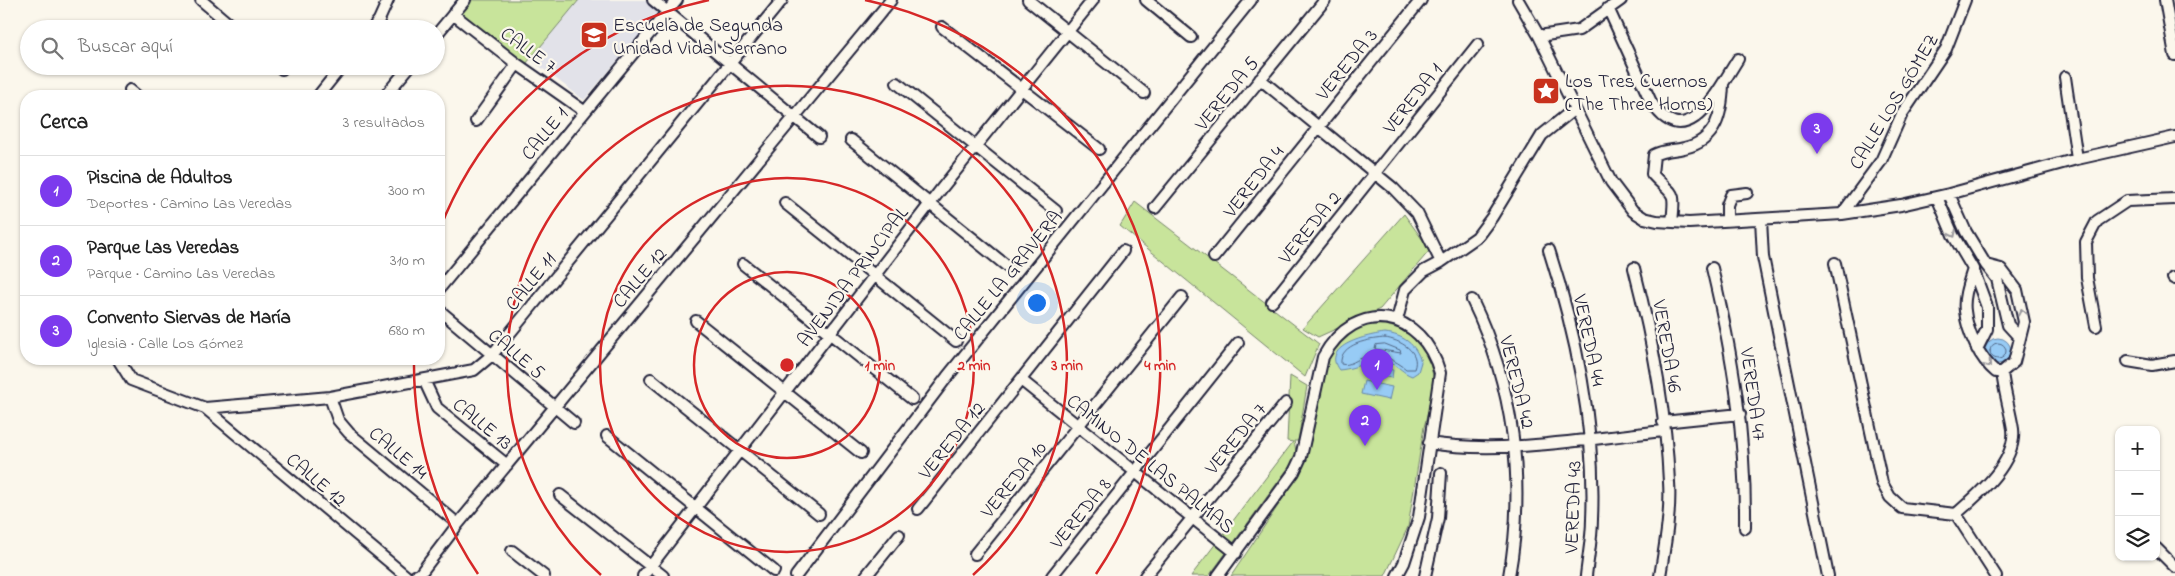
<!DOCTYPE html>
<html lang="es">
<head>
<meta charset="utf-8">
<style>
  :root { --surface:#fff; --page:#f6f6f6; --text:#222; --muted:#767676; --line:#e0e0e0; --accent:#7c3aed }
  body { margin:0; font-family:"Indie Flower",sans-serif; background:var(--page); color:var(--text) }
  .controls { position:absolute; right:15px; bottom:15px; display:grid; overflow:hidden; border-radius:10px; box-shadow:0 1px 4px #0004 }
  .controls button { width:45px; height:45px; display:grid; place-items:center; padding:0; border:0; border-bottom:1px solid var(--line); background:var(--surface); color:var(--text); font:25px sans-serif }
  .you { position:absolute; left:1036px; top:302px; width:18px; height:18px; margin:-12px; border:4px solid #fff; border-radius:50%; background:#1a73e8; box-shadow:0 0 0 8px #1a73e833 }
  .badge { display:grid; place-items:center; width:32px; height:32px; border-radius:50%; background:var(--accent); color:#fff; font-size:16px; font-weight:700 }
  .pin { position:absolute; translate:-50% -41px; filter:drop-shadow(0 1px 2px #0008) }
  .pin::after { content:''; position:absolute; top:26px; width:18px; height:15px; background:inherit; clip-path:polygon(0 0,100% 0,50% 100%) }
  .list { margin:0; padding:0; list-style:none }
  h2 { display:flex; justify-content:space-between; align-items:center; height:65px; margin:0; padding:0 20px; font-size:21px }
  h2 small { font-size:16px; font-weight:400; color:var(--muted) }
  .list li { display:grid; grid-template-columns:32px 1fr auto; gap:15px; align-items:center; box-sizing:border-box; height:70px; padding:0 20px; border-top:1px solid var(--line) }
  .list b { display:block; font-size:19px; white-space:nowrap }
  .list p { margin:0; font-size:16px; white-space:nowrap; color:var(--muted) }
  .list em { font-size:16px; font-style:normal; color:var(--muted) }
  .icon { flex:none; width:28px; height:28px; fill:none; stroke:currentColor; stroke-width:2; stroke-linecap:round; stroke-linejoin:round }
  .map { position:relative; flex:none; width:2175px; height:576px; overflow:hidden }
  .search { position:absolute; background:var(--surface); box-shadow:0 1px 4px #0004; left:20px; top:20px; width:425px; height:55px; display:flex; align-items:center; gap:12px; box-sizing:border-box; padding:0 18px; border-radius:28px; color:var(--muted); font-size:19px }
  .panel { position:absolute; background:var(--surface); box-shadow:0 1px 4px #0004; left:20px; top:90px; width:425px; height:275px; border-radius:20px }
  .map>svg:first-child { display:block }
  .built { fill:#e2e2e9 }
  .green { fill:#c8e49b; stroke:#75836b }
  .water { fill:#97cbf5; stroke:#6887ab }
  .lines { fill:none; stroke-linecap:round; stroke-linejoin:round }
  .shore { stroke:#516685; stroke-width:1 }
  .minor-casing { stroke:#22223b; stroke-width:14 }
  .minor { stroke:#fbf7ec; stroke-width:10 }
  .oneway { stroke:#99979c }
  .ring { fill:none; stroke:#d62828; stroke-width:2.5 }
  .labels { text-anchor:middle; stroke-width:4.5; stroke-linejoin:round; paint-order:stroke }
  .poi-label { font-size:20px; fill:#22223b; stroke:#fbf7ec; text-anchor:start }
  .street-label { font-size:20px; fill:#22223b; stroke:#fbf7ec }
  .centre { fill:#d62828; stroke:#fbf7ec; stroke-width:2.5 }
  .ring-label { font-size:15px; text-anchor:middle; font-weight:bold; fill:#d62828; stroke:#fbf7ec; stroke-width:4.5; stroke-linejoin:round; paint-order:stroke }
</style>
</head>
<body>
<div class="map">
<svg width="2175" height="576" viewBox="0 0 2175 576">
  <rect width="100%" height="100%" fill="#fbf7ec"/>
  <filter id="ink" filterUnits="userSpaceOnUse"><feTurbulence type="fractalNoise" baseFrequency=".02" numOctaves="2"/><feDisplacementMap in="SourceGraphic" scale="10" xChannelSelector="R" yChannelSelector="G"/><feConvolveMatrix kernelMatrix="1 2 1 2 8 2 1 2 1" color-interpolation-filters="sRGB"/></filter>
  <g filter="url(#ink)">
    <!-- built -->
    <path class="built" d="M579,0H644L659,12L584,100L530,59Z"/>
    <!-- green -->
    <path class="green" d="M467,0H579L526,64L461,14L460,9Z
      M1135,202L1319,344L1305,377L1120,226Z
      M1404,214L1430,250L1380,309L1318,337L1303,328Z
      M1369,325H1386L1399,329L1417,340L1428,356L1434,379V390L1424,427L1408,527L1385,576H1231L1302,470L1312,437L1325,361L1336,343L1352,331Z
      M1290,376L1307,386L1298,441H1294L1297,456L1209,576H1191L1293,442L1287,441Z"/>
    <!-- water -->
    <path class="water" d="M1385,333C1403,335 1416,344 1421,362L1418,372L1412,376C1403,373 1399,366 1392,364C1367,358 1361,368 1339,370C1320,345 1369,335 1385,333Z
      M1985 351a13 13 0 1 1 26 0a13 13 0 1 1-26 0Z
      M1372,367L1393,370L1392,378L1371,375Z
      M1364,381L1392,387L1389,400L1361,394Z"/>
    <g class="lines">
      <!-- shore -->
      <path class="shore" d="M1385,338C1400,340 1421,351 1414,369H1406C1396,360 1381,354 1366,357C1357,358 1350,367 1341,364C1339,343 1371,339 1385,338Z
        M1990 351a8 8 0 1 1 16 0a8 8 0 1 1-16 0Z
        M1385,344L1400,350L1401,353L1375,349L1376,345Z"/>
      <!-- minor casing -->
      <g class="minor-casing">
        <path id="minor" d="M201,0L235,29
          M653,0L819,137
          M1028,0L1144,93
          M1146,0L1191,37
          M1518,0L1539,36L1611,182L1633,211L1644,218L1657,221L1689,223L1842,214L1901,205L1949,194L2077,159L2175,137
          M2165,0L2175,55
          M1608,8L1651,102C1687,157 1718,90 1738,59
          M453,14L517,64L584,111
          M942,27L1099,149
          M372,29L379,20L388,0
          M436,35L465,0
          M1539,36L1579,30L1621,0
          M279,66L282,69
          M2065,77L2077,159
          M1260,79L1393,188L1417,213L1441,262
          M897,83L1056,211
          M130,90L137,96
          M318,96L342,66
          M385,96L410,66
          M476,121L517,64
          M851,140L1008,267
          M1949,194L1966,232L1986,265L2001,269L2017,290L2024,322L2014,362L2002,372H1996C1980,359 1967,332 1965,311C1963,297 1969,282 1973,269
          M1937,197L1953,235L1973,269L1987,307V329L1977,349
          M785,203L956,341
          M1155,208L1325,0
          M1842,214L1881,161L1902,114L1946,49L1965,0
          M1761,219L1763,257L1828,576
          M1727,220V205L1731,195L1747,193
          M1672,222C1676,187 1673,197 1652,174L1654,155C1665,149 1673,151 1684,148C1717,141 1722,113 1723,84
          M1549,250C1577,337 1596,427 1592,519C1592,538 1588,557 1586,576
          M1214,257L1421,0
          M1835,263L1882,483L1890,497L1902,508L1956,514
          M743,264L912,399
          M1986,265L1997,279L2008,325L2019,337
          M1634,268C1652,338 1666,410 1669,482C1671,513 1665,545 1660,576
          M1712,268C1733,356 1746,437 1745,528
          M2173,278L2175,279
          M439,289L677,0
          M1472,300C1514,386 1526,482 1509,576
          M1272,302L1478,44
          M439,310L574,423
          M1397,320L1405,290L1424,271L1441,262L1477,237L1492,217L1542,135L1573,110
          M696,321L861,453
          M2096,326L2087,278L2086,242L2097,221L2127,201L2175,199
          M118,359L131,380L205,408L406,576
          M2128,361L2152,365L2175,361
          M651,379L819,514
          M424,380L437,408L507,465
          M1021,380L1236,553
          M330,397L338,420L349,433L458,524
          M205,408L330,397L474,370L492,355L782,0
          M1663,422L1740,414
          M607,436L774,571
          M1429,443C1504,455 1589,438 1664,431
          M560,495L663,576
          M918,509L1123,251
          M1956,514C1978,495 2017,462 2013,429C2010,410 2004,391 2002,372
          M1956,514L1996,576
          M2156,548L2175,567
          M512,551L544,576
          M975,554L1182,297
          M415,576L420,574L458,524L891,0
          M643,576L942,188L1093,0
          M796,576L947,377L1251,0
          M866,576L899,535
          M1052,576L1238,343
          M1145,576L1286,403
          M1218,576L1294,472L1301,457L1323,357C1356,297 1422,309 1440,373L1419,517L1404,563L1397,576
          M1425,576L1438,518L1441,473"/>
      </g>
      <!-- minor -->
      <use href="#minor" class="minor"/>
    </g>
    <!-- one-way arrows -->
    <defs><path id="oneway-chevron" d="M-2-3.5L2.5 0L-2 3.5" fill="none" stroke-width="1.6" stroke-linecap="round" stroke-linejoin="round" transform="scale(1.25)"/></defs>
    <g class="oneway">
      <use href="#oneway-chevron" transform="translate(1953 234) rotate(63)"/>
      <use href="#oneway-chevron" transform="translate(2022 312) rotate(-102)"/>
      <use href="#oneway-chevron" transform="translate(1988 364) rotate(50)"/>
    </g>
  </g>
  <!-- distance rings -->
  <g class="ring">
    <circle cx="787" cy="365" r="93"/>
    <circle cx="787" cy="365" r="187"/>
    <path d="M601 575A280 280 0 1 1 973 575"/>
    <path d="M478 574A373 373 0 0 1 414 362M439 231A373 373 0 0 1 709 0M865 0A373 373 0 0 1 1096 574"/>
  </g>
  <!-- icons -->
  <defs>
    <g id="school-square" transform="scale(1.4375)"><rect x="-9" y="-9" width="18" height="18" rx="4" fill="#c8321e" stroke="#fbf7ec"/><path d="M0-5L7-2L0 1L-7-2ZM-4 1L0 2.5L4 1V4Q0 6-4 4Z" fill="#fff"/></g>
    <g id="sight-square" transform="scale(1.4375)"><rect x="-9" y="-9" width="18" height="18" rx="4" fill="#c8321e" stroke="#fbf7ec"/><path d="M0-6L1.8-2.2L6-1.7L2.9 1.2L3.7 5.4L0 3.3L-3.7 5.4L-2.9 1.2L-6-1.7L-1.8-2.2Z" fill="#fff"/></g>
  </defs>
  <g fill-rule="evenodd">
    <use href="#school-square" x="594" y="35"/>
    <use href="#sight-square" x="1546" y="91"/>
  </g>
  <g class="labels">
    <!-- poi labels -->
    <g class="poi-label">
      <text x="613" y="31">Escuela de Segunda<tspan x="613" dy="23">Unidad Vidal Serrano</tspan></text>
      <text x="1565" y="87">Los Tres Cuernos<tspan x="1565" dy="23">(The Three Horns)</tspan></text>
    </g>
    <!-- street labels -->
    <g class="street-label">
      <text transform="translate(529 49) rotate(36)" y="7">CALLE 7</text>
      <text transform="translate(1346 64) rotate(-51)" y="7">VEREDA 3</text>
      <text transform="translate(1226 93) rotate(-51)" y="7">VEREDA 5</text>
      <text transform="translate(1412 98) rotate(-52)" y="7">VEREDA 1</text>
      <text transform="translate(1893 101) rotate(-59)" y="7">CALLE LOS GÓMEZ</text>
      <text transform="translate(544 133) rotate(-51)" y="7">CALLE 1</text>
      <text transform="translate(1253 181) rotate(-52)" y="7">VEREDA 4</text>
      <text transform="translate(1309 227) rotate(-51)" y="7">VEREDA 2</text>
      <text transform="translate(1007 275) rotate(-51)" y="7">CALLE LA GRAVERA</text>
      <text transform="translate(852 276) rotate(-53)" y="7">AVENIDA PRINCIPAL</text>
      <text transform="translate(639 277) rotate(-50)" y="7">CALLE 12</text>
      <text transform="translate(530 281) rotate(-51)" y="7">CALLE 11</text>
      <text transform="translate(1590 340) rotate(78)" y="7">VEREDA 44</text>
      <text transform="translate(1668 346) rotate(80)" y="7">VEREDA 46</text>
      <text transform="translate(517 353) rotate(40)" y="7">CALLE 5</text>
      <text transform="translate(1518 382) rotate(76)" y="7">VEREDA 42</text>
      <text transform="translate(1754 394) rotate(82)" y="7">VEREDA 47</text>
      <text transform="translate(483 423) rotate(39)" y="7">CALLE 13</text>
      <text transform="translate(1235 438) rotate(-51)" y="7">VEREDA 7</text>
      <text transform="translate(951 440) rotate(-51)" y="7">VEREDA 12</text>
      <text transform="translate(399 452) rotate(40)" y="7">CALLE 14</text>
      <text transform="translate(1151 463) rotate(39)" y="7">CAMINO DE LAS PALMAS</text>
      <text transform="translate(317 479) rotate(40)" y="7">CALLE 12</text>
      <text transform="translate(1013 479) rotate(-51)" y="7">VEREDA 10</text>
      <text transform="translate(1572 507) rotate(-88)" y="7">VEREDA 43</text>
      <text transform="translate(1080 513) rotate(-51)" y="7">VEREDA 8</text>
    </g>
  </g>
  <circle cx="787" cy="365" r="8" class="centre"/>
  <g class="ring-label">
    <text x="880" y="370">1 min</text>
    <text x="974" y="370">2 min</text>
    <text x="1067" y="370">3 min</text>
    <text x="1160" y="370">4 min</text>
  </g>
</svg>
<div class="controls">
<button>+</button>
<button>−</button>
<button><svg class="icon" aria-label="layers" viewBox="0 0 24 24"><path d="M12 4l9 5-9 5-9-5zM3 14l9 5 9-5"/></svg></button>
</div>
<div class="you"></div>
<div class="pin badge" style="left:1377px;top:390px">1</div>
<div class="pin badge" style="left:1365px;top:446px">2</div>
<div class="pin badge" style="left:1817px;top:154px">3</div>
<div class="search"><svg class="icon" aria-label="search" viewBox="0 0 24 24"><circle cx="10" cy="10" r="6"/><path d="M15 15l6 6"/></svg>Buscar aquí</div>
<section class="panel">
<h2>Cerca<small>3 resultados</small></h2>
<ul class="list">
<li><span class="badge">1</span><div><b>Piscina de Adultos</b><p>Deportes · Camino Las Veredas</p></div><em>300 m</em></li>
<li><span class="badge">2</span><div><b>Parque Las Veredas</b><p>Parque · Camino Las Veredas</p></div><em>310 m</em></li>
<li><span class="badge">3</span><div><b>Convento Siervas de María</b><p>Iglesia · Calle Los Gómez</p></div><em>680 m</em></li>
</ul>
</section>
</div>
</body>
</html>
